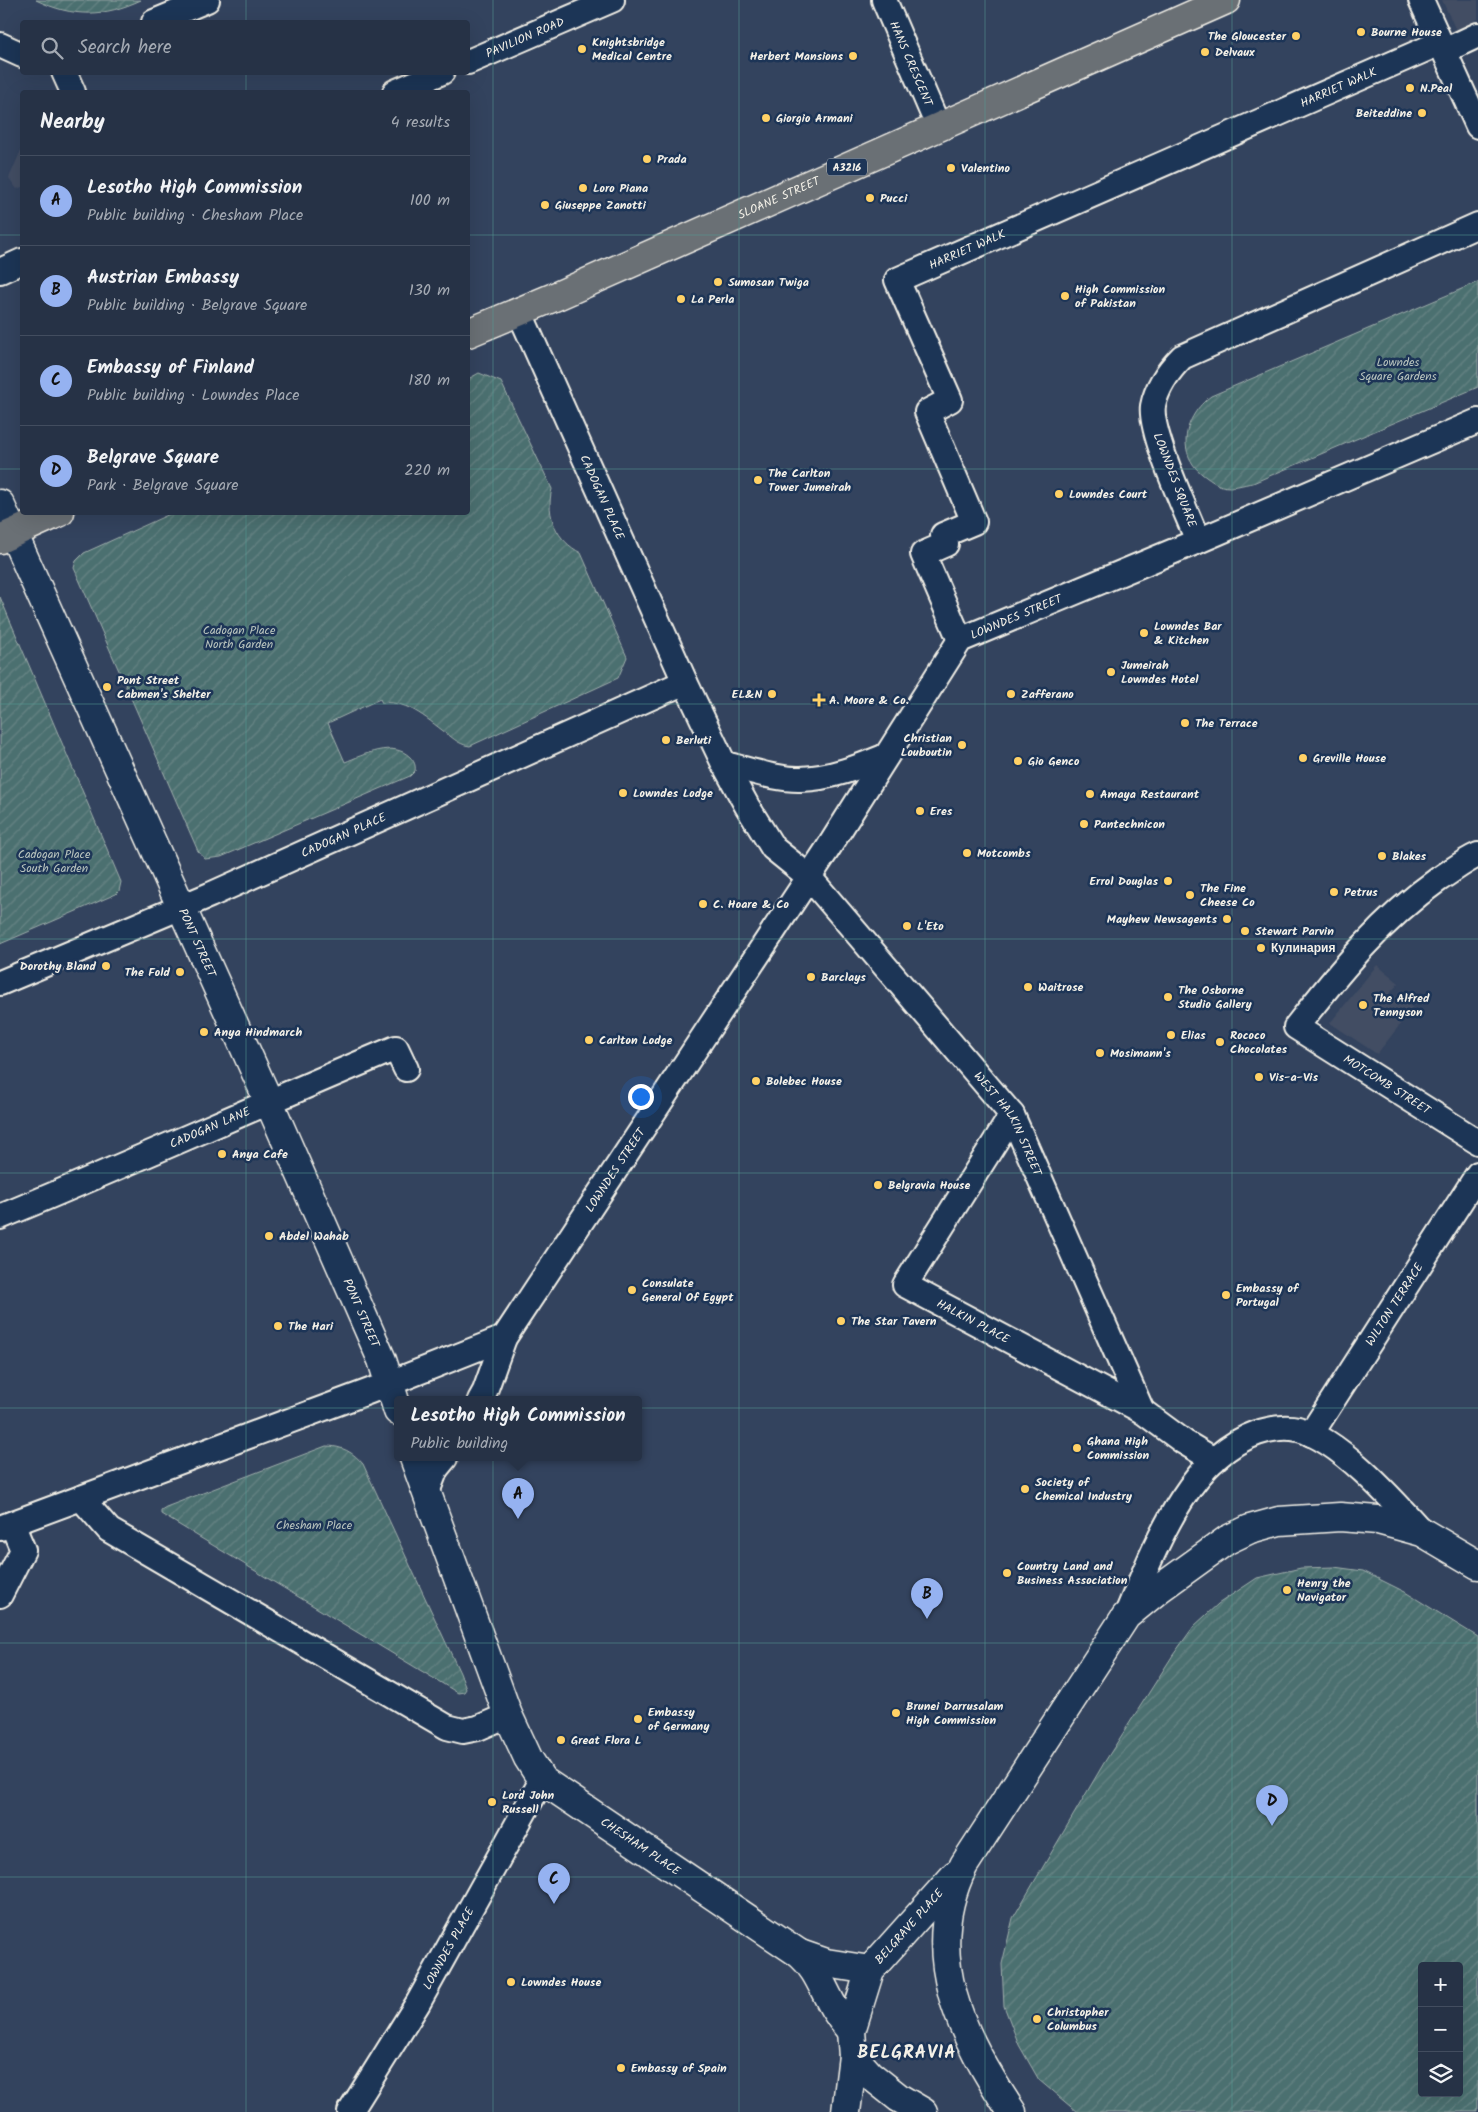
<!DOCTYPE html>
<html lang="en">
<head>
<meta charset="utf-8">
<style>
  :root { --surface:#263246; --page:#323e51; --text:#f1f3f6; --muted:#a4aab3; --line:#424d5f; --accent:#95b2f1 }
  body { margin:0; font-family:Kalam,sans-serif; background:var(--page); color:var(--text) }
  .controls { position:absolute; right:15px; bottom:15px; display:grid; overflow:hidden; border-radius:5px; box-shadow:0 5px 20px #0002 }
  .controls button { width:45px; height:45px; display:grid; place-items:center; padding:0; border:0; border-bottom:1px solid var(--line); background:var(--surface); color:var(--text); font:25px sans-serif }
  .you { position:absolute; left:640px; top:1096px; width:18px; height:18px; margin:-12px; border:4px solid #fff; border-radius:50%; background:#1a73e8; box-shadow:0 0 0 8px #1a73e833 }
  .badge { display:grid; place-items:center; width:32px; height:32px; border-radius:50%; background:var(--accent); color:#111; font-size:16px; font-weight:700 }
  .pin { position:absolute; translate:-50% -41px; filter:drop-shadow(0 1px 2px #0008) }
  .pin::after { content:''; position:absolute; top:26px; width:18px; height:15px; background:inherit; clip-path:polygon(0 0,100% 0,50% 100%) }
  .popup { position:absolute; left:394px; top:1396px; width:248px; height:65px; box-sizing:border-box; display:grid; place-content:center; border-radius:5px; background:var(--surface); filter:drop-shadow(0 1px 4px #0005); font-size:16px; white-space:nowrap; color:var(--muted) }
  .popup b { font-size:19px; color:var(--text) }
  .popup::after { content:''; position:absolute; left:50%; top:100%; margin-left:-10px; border:10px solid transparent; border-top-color:var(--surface) }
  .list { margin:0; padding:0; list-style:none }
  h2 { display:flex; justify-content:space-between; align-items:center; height:65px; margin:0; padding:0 20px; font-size:21px }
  h2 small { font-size:16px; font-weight:400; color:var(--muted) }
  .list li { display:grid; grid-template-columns:32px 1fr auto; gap:15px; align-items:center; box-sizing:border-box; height:90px; padding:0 20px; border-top:1px solid var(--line) }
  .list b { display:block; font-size:19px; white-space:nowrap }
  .list p { margin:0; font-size:16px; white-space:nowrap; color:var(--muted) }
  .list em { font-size:16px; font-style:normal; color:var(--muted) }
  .icon { flex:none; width:28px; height:28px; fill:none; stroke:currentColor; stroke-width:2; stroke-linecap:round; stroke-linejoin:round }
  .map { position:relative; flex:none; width:1478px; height:2112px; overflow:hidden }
  .search { position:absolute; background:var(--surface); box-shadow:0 5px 20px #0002; left:20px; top:20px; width:450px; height:55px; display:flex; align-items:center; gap:12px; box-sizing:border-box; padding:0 18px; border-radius:5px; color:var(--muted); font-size:19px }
  .panel { position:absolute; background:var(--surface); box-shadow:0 5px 20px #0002; left:20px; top:90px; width:450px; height:425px; border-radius:5px }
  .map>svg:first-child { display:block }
  .built { fill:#424d63 }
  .garden { fill:url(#garden-furrows); stroke:#a0b0ac; fill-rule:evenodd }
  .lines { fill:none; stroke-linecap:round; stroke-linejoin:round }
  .minor-casing { stroke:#f4f1e8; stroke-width:28 }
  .secondary-casing { stroke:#f4f1e8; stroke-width:31 }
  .primary-casing { stroke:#f4f1e8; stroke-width:31 }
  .minor { stroke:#1d3557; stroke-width:24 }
  .secondary { stroke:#1d3557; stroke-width:28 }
  .primary { stroke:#6b6f75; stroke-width:28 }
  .grid { fill:none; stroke:#549b93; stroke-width:1; stroke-opacity:0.55 }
  .poi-dot { fill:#ffd166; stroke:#1d3557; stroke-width:2 }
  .labels { text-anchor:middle; stroke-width:5; stroke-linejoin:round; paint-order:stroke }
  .shield { fill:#1d3557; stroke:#b4b9bc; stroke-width:1 }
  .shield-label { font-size:11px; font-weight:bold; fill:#f4f1e8 }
  .poi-label { font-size:12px; font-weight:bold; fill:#f4f1e8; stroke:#1d3557; text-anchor:start }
  .street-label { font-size:12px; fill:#f4f1e8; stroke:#1d3557 }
  .park-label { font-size:12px; fill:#b9c4be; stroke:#1d3557 }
  .district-label { font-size:18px; font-weight:bold; letter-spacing:1px; fill:#f4f1e8; stroke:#1d3557 }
</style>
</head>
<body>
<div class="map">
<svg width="1478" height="2112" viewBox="0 0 1478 2112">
  <defs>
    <pattern id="garden-furrows" width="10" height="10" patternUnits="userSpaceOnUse" patternTransform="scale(1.25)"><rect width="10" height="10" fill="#4c6f70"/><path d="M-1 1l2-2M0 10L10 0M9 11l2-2" fill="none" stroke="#668484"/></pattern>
  </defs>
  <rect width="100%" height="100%" fill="#33435e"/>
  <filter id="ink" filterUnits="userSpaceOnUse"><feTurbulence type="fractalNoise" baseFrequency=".02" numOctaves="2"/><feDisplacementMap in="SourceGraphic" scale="10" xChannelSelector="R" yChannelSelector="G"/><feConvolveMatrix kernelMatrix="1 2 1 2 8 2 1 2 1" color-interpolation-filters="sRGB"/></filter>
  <g filter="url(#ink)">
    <!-- built -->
    <path class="built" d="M1442,0H1478V19L1458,29L1455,28Z
      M22,148V187L17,189L9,178Z
      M1377,965L1399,983L1390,993L1413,1008L1377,1054L1330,1023Z"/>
    <!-- garden -->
    <path class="garden" d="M36,0H141C104,17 73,18 36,0Z
      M1478,282V387L1253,483C1244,484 1232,489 1222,486C1217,485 1210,480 1206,477C1174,455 1184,416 1211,396Z
      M479,373L501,382L552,489C545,516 557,541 581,553L627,657L618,678L470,746C462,745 456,741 450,736C429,721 409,700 382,703L380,699L328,723L345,762C363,755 393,740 410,757C414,761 416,765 415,771L410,776L221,857L205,859L198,851L74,568L76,561L84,553L172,513L468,512V379Z
      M0,597L121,882L119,891L116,894L0,944Z
      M326,1446C342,1446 353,1452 363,1464L460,1673L466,1689L464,1692L458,1693L161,1514V1510L166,1507Z
      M1334,1567L1363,1571L1405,1592L1478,1637V2112H1077L1039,2080L1019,2045L1004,2006L1002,1964L1013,1918L1104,1763L1173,1655L1194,1626L1218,1604L1257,1578L1301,1568ZM1422,1966H1459V2093H1422Z"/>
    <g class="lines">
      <!-- minor casing -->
      <g class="minor-casing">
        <g id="minor">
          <path id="s1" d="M884,0L938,126"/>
          <path d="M1421,0L1478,126"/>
          <path d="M154,22L207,0"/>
          <path d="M0,45L22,55"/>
          <path d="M1444,51L1478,35"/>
          <path id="s2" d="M468,62L612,0"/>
          <path d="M64,72L73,92"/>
          <path d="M395,92L442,72"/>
          <path d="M0,271L22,261"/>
          <path id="s3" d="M519,311L685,682L724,764L747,806L773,848L809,877L1012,1115L1142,1411"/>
          <path d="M1198,541C1187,513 1149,432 1153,406C1157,386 1168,371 1182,357L1478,225"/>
          <path id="s4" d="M960,640L923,554L946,544L943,535L974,522L927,412L950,400L897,280L1440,43"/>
          <path d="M724,764C747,769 777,780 801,779C831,778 859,767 886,756"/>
          <path id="s5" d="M1478,855C1464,861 1452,871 1439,879C1382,919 1339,972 1296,1027L1478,1142"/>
          <path id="s6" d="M0,983L210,895L685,682"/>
          <path id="s7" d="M1012,1115L905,1285L1142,1411L1184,1442L1214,1460"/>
          <path id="s8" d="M0,1217C133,1162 264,1103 396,1048L406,1069"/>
          <path id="s9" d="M480,1400L485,1391L504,1338L827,850L960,640L1198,541L1478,421"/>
          <path id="s10" d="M1311,1434L1478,1174"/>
          <path d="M427,1492L436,1469L445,1458"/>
          <path d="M81,1498L109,1530L447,1727L463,1731L478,1728L508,1715"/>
          <path d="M0,1528L370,1391L504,1338"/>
          <path d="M0,1595L23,1550L12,1524"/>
          <path d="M1126,1616C1153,1553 1186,1458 1257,1433C1269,1429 1284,1426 1298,1429C1339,1439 1394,1501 1422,1532"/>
          <path id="s11" d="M350,2112L418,2003L542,1780"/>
        </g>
      </g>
      <!-- secondary casing -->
      <g class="secondary-casing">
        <g id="secondary">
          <path id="s12" d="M0,504L269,1102L382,1360L398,1411"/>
          <path id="s13" d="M414,1458L508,1715L528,1758L542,1780L800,1954C817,1969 823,1989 834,2008C839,2016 845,2024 851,2031"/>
          <path d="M800,1954L826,1963L870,1970"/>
          <path d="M853,2056L870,2075L899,2098L923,2112"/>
          <path id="s14" d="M846,2112L853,2056L851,2031L870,1970L955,1875"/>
          <path d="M1012,2112C962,2037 919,1954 964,1865L1126,1616L1159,1589L1227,1540L1250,1529L1279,1521L1340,1517L1378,1520L1422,1532L1478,1565"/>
        </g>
      </g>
      <!-- primary casing -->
      <g class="primary-casing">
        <g id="primary">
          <path id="s15" d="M468,333L559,295L1226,0"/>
          <path d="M0,539L60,512"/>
        </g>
      </g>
      <!-- minor -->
      <use href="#minor" class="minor"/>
      <!-- secondary -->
      <use href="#secondary" class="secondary"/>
      <!-- primary -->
      <use href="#primary" class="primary"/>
    </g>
  </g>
  <!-- grid -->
  <path class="grid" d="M246,0V22M493,0V2112M739,0V2112M985,0V2112M1232,0V2112M246,72V92M0,235H22M468,235H1478M0,469H22M468,469H1478M246,512V2112M0,704H1478M0,939H1478M0,1173H1478M0,1408H1478M0,1643H1478M0,1877H1478"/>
  <!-- markers -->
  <g class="poi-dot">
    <circle cx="1361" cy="32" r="5"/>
    <circle cx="1296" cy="36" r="5"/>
    <circle cx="582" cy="49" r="5"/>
    <circle cx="1205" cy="52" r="5"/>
    <circle cx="853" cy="56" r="5"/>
    <circle cx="1410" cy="88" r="5"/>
    <circle cx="1422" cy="113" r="5"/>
    <circle cx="766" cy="118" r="5"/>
    <circle cx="647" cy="159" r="5"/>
    <circle cx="951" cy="168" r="5"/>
    <circle cx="583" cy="188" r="5"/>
    <circle cx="870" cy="198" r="5"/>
    <circle cx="545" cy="205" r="5"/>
    <circle cx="718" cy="282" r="5"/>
    <circle cx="1065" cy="296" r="5"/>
    <circle cx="681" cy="299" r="5"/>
    <circle cx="758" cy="480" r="5"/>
    <circle cx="1059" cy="494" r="5"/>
    <circle cx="1144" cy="633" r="5"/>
    <circle cx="1111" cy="672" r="5"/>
    <circle cx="107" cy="687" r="5"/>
    <circle cx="772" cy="694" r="5"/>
    <circle cx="1011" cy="694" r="5"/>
    <path d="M816.5 692.5h5v5h5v5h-5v5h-5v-5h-5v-5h5z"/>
    <circle cx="1185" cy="723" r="5"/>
    <circle cx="666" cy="740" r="5"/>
    <circle cx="962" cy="745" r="5"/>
    <circle cx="1303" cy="758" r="5"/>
    <circle cx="1018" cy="761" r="5"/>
    <circle cx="623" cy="793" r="5"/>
    <circle cx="1090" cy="794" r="5"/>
    <circle cx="920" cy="811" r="5"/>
    <circle cx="1084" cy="824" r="5"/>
    <circle cx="967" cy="853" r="5"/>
    <circle cx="1382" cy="856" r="5"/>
    <circle cx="1168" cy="881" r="5"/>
    <circle cx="1334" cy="892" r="5"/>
    <circle cx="1190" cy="895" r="5"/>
    <circle cx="703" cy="904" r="5"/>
    <circle cx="1227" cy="919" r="5"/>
    <circle cx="907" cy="926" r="5"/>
    <circle cx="1245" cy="931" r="5"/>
    <circle cx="1261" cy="948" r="5"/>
    <circle cx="106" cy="966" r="5"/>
    <circle cx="180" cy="972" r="5"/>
    <circle cx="811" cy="977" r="5"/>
    <circle cx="1028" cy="987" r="5"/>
    <circle cx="1168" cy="997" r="5"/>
    <circle cx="1363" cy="1005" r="5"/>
    <circle cx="204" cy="1032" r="5"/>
    <circle cx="1171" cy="1035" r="5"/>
    <circle cx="589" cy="1040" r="5"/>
    <circle cx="1220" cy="1042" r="5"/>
    <circle cx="1100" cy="1053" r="5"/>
    <circle cx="1259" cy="1077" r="5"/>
    <circle cx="756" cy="1081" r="5"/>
    <circle cx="222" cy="1154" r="5"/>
    <circle cx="878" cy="1185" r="5"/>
    <circle cx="269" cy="1236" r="5"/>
    <circle cx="632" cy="1290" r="5"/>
    <circle cx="1226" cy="1295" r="5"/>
    <circle cx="841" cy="1321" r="5"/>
    <circle cx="278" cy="1326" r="5"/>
    <circle cx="1077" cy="1448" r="5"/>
    <circle cx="1025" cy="1489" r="5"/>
    <circle cx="1007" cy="1573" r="5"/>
    <circle cx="1287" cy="1590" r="5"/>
    <circle cx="896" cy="1713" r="5"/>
    <circle cx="638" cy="1719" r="5"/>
    <circle cx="561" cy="1740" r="5"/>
    <circle cx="492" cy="1802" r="5"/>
    <circle cx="511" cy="1982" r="5"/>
    <circle cx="1037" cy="2019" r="5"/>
    <circle cx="621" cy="2068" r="5"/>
  </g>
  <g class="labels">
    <!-- shield labels -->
    <rect class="shield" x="827" y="158.5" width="40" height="17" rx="4"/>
    <g class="shield-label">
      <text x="847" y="171">A3216</text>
    </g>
    <!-- poi labels -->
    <g class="poi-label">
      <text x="1371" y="36">Bourne House</text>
      <text x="1286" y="40" text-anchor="end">The Gloucester</text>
      <text x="592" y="46">Knightsbridge<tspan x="592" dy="14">Medical Centre</tspan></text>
      <text x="1215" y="56">Delvaux</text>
      <text x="843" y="60" text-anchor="end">Herbert Mansions</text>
      <text x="1420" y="92">N.Peal</text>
      <text x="1412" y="117" text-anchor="end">Beiteddine</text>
      <text x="776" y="122">Giorgio Armani</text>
      <text x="657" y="163">Prada</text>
      <text x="961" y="172">Valentino</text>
      <text x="593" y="192">Loro Piana</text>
      <text x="880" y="202">Pucci</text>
      <text x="555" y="209">Giuseppe Zanotti</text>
      <text x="728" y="286">Sumosan Twiga</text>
      <text x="1075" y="293">High Commission<tspan x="1075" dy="14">of Pakistan</tspan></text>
      <text x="691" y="303">La Perla</text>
      <text x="768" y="477">The Carlton<tspan x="768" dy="14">Tower Jumeirah</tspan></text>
      <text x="1069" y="498">Lowndes Court</text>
      <text x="1154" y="630">Lowndes Bar<tspan x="1154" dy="14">&amp; Kitchen</tspan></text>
      <text x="1121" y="669">Jumeirah<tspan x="1121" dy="14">Lowndes Hotel</tspan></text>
      <text x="117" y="684">Pont Street<tspan x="117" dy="14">Cabmen's Shelter</tspan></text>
      <text x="762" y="698" text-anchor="end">EL&amp;N</text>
      <text x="1021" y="698">Zafferano</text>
      <text x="829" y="704">A. Moore &amp; Co.</text>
      <text x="1195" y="727">The Terrace</text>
      <text x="952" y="742" text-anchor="end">Christian<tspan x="952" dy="14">Louboutin</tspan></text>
      <text x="676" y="744">Berluti</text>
      <text x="1313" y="762">Greville House</text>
      <text x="1028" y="765">Gio Genco</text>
      <text x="633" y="797">Lowndes Lodge</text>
      <text x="1100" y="798">Amaya Restaurant</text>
      <text x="930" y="815">Eres</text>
      <text x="1094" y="828">Pantechnicon</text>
      <text x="977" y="857">Motcombs</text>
      <text x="1392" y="860">Blakes</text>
      <text x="1158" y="885" text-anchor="end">Errol Douglas</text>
      <text x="1200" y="892">The Fine<tspan x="1200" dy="14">Cheese Co</tspan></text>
      <text x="1344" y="896">Petrus</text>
      <text x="713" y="908">C. Hoare &amp; Co</text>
      <text x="1217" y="923" text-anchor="end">Mayhew Newsagents</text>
      <text x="917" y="930">L'Eto</text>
      <text x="1255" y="935">Stewart Parvin</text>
      <text x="1271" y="952">Кулинария</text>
      <text x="96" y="970" text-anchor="end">Dorothy Bland</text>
      <text x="170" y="976" text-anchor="end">The Fold</text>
      <text x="821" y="981">Barclays</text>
      <text x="1038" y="991">Waitrose</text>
      <text x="1178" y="994">The Osborne<tspan x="1178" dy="14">Studio Gallery</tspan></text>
      <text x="1373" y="1002">The Alfred<tspan x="1373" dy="14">Tennyson</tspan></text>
      <text x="214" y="1036">Anya Hindmarch</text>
      <text x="1181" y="1039">Elias</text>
      <text x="1230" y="1039">Rococo<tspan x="1230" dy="14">Chocolates</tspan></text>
      <text x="599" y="1044">Carlton Lodge</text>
      <text x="1110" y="1057">Mosimann's</text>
      <text x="1269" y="1081">Vis-a-Vis</text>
      <text x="766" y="1085">Bolebec House</text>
      <text x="232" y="1158">Anya Cafe</text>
      <text x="888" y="1189">Belgravia House</text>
      <text x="279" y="1240">Abdel Wahab</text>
      <text x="642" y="1287">Consulate<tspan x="642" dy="14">General Of Egypt</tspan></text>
      <text x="1236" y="1292">Embassy of<tspan x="1236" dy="14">Portugal</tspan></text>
      <text x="851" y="1325">The Star Tavern</text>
      <text x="288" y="1330">The Hari</text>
      <text x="1087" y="1445">Ghana High<tspan x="1087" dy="14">Commission</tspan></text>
      <text x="1035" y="1486">Society of<tspan x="1035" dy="14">Chemical Industry</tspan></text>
      <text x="1017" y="1570">Country Land and<tspan x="1017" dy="14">Business Association</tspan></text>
      <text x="1297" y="1587">Henry the<tspan x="1297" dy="14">Navigator</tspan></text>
      <text x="906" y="1710">Brunei Darrusalam<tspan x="906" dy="14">High Commission</tspan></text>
      <text x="648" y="1716">Embassy<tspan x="648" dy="14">of Germany</tspan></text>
      <text x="571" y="1744">Great Flora L</text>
      <text x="502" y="1799">Lord John<tspan x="502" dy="14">Russell</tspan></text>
      <text x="521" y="1986">Lowndes House</text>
      <text x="1047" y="2016">Christopher<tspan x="1047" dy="14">Columbus</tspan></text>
      <text x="631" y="2072">Embassy of Spain</text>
    </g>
    <!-- street labels -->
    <g class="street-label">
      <text dy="4" stroke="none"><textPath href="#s2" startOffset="62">PAVILION ROAD</textPath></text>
      <text dy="4" stroke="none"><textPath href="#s1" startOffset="69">HANS CRESCENT</textPath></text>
      <text dy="4" stroke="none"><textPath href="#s4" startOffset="920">HARRIET WALK</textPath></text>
      <text dy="4" stroke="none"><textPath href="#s15" startOffset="339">SLOANE STREET</textPath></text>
      <text dy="4" stroke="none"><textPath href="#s4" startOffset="515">HARRIET WALK</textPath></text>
      <text transform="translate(1175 480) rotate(69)" y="4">LOWNDES SQUARE</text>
      <text dy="4" stroke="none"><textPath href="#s3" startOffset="204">CADOGAN PLACE</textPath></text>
      <text dy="4" stroke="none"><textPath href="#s9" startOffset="961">LOWNDES STREET</textPath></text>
      <text dy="4" stroke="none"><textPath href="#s6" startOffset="374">CADOGAN PLACE</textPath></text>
      <text dy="4" stroke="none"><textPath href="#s12" startOffset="481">PONT STREET</textPath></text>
      <text dy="4" stroke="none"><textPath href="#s5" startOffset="360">MOTCOMB STREET</textPath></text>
      <text dy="4" stroke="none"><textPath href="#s3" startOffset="959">WEST HALKIN STREET</textPath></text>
      <text dy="4" stroke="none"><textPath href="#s8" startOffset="228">CADOGAN LANE</textPath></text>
      <text dy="4" stroke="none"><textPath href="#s9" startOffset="268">LOWNDES STREET</textPath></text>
      <text dy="4" stroke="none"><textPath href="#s10" startOffset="154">WILTON TERRACE</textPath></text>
      <text dy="4" stroke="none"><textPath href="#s12" startOffset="886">PONT STREET</textPath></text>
      <text dy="4" stroke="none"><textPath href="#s7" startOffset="278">HALKIN PLACE</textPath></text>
      <text dy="4" stroke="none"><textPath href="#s13" startOffset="466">CHESHAM PLACE</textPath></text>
      <text dy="4" stroke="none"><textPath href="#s14" startOffset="204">BELGRAVE PLACE</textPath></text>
      <text dy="4" stroke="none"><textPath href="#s11" startOffset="191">LOWNDES PLACE</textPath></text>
    </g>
    <!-- park labels -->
    <g class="park-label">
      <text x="1398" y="366">Lowndes<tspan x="1398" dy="14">Square Gardens</tspan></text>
      <text x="239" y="634">Cadogan Place<tspan x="239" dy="14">North Garden</tspan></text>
      <text x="54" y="858">Cadogan Place<tspan x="54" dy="14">South Garden</tspan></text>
      <text x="314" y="1529">Chesham Place</text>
    </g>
    <!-- district labels -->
    <g class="district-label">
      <text x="907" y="2058">BELGRAVIA</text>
    </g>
  </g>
</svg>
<div class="controls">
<button>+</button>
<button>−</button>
<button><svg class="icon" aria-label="layers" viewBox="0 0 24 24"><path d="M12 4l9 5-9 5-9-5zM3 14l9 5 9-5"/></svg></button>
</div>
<div class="you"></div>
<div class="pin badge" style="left:518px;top:1519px">A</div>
<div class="popup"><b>Lesotho High Commission</b>Public building</div>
<div class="pin badge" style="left:927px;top:1619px">B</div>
<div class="pin badge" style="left:554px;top:1904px">C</div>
<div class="pin badge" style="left:1272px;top:1826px">D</div>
<div class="search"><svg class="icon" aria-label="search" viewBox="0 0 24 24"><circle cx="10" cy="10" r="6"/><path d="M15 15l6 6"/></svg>Search here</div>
<section class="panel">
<h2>Nearby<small>4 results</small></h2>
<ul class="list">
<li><span class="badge">A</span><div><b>Lesotho High Commission</b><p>Public building · Chesham Place</p></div><em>100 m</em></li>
<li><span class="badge">B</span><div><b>Austrian Embassy</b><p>Public building · Belgrave Square</p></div><em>130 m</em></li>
<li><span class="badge">C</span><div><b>Embassy of Finland</b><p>Public building · Lowndes Place</p></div><em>180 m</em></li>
<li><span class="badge">D</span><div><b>Belgrave Square</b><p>Park · Belgrave Square</p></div><em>220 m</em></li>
</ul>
</section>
</div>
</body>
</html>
